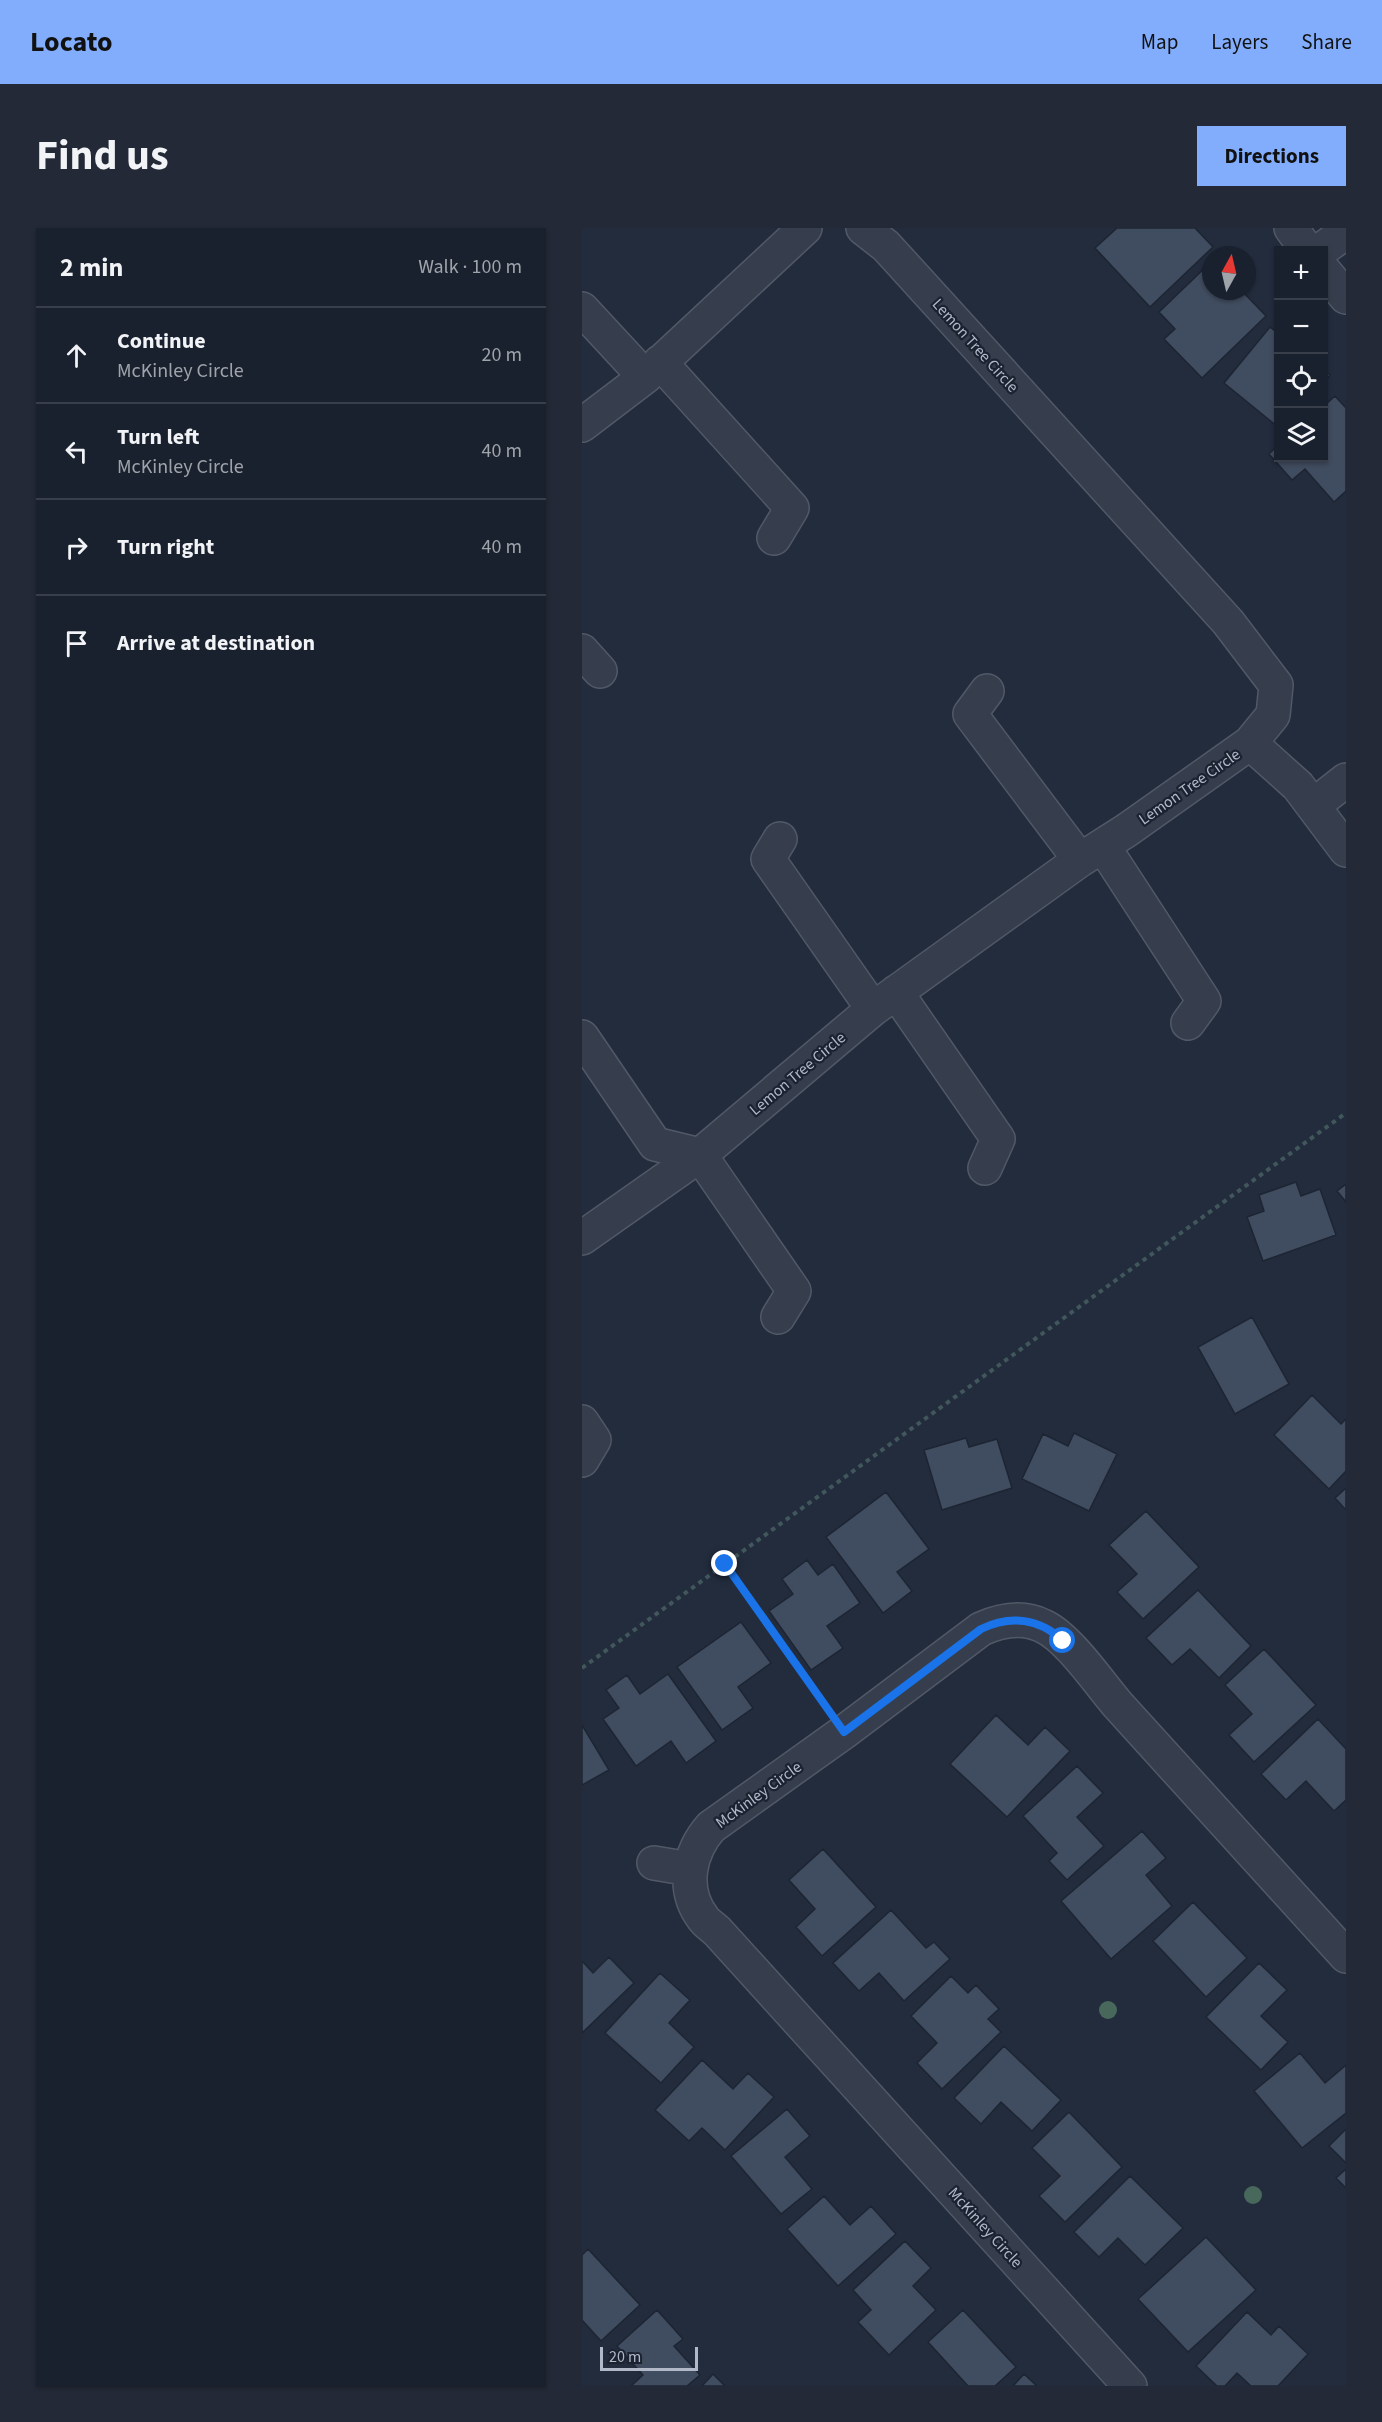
<!DOCTYPE html>
<html lang="en">
<head>
<meta charset="utf-8">
<style>
  :root { --surface:#1a212e; --page:#232936; --text:#f1f3f6; --muted:#9fa3aa; --line:#383e4a; --accent:#82acfc }
  body { margin:0; font-family:"Source Sans 3",sans-serif; background:var(--page); color:var(--text) }
  .controls { position:absolute; right:18px; top:18px; display:grid; overflow:hidden; border-radius:0px; box-shadow:0 2px 4px #0004 }
  .controls button { width:54px; height:54px; display:grid; place-items:center; padding:0; border:0; border-bottom:2px solid var(--line); background:var(--surface); color:var(--text); font:30px sans-serif }
  .compass { position:absolute; left:620px; top:18px; width:54px; height:54px; border-radius:50%; background:var(--surface); box-shadow:0 2px 4px #0004; rotate:8deg }
  .scale { position:absolute; left:18px; bottom:15px; width:98px; box-sizing:border-box; padding-left:6px; border:3px solid #b1b9c8; border-top:0; font-size:16px; line-height:21px; white-space:nowrap; color:#b1b9c8; -webkit-text-stroke:4px #1b2331; paint-order:stroke }
  .stop { position:absolute; width:18px; height:18px; margin:-14px; border:4px solid #1a73e8; border-radius:50%; background:#fff }
  .stop.end { background:#1a73e8; border-color:#fff; box-shadow:0 2px 6px #0008 }
  .list { margin:0; padding:0; list-style:none }
  h2 { display:flex; justify-content:space-between; align-items:center; height:78px; margin:0; padding:0 24px; font-size:26px }
  h2 small { font-size:20px; font-weight:400; color:var(--muted) }
  .list li { display:grid; grid-template-columns:39px 1fr auto; gap:18px; align-items:center; box-sizing:border-box; height:96px; padding:0 24px; border-top:2px solid var(--line) }
  .list b { display:block; font-size:22px; white-space:nowrap }
  .list p { margin:0; font-size:20px; white-space:nowrap; color:var(--muted) }
  .list em { font-size:20px; font-style:normal; color:var(--muted) }
  .icon { flex:none; width:33px; height:33px; fill:none; stroke:currentColor; stroke-width:2; stroke-linecap:round; stroke-linejoin:round }
  .map { position:relative; flex:none; width:764px; height:2158px; overflow:hidden; border-radius:0px }
  header { display:flex; align-items:center; gap:36px; box-sizing:border-box; height:84px; padding:0 30px; background:var(--accent); color:#111 }
  header strong { font-size:28px }
  nav { display:flex; gap:33px; margin-inline-start:auto; font-size:21px }
  .intro { display:flex; align-items:center; justify-content:space-between; box-sizing:border-box; height:144px; padding:0 36px }
  h1 { margin:0; font-size:42px }
  .button { padding:15px 27px; border-radius:0px; background:var(--accent); color:#111; font-size:21px; font-weight:700 }
  main { display:flex; gap:36px; padding:0 36px }
  aside { flex:1; background:var(--surface); border-radius:0px; box-shadow:0 2px 4px #0004 }
  .map>svg:first-child { display:block }
  .building { fill:#404c5f; stroke:#1d2533; stroke-width:1.5 }
  .lines { fill:none; stroke-linecap:round; stroke-linejoin:round }
  .minor-casing { stroke:#515967; stroke-width:36 }
  .path { stroke:#41575b; stroke-width:4; stroke-dasharray:4.5 4.5; stroke-linecap:butt }
  .minor { stroke:#363e4d; stroke-width:33 }
  .tree { fill:#48685c }
  .route { stroke:#1a73e8; stroke-width:8 }
  .labels { text-anchor:middle; stroke-width:4.5; stroke-linejoin:round; paint-order:stroke }
  .street-label { font-size:16px; fill:#b1b9c8; stroke:#1b2331 }
</style>
</head>
<body>
<header>
<strong>Locato</strong>
<nav><a>Map</a><a>Layers</a><a>Share</a></nav>
</header>
<div class="intro"><h1>Find us</h1><a class="button">Directions</a></div>
<main>
<aside>
<h2>2 min<small>Walk · 100 m</small></h2>
<ul class="list">
<li><svg class="icon" aria-label="ahead" viewBox="0 0 24 24"><path d="M12 20V5M6 11l6-6 6 6"/></svg><div><b>Continue</b><p>McKinley Circle</p></div><em>20 m</em></li>
<li><svg class="icon" aria-label="left" viewBox="0 0 24 24"><path d="M17 20v-9H6M10 6l-5 5 5 5"/></svg><div><b>Turn left</b><p>McKinley Circle</p></div><em>40 m</em></li>
<li><svg class="icon" aria-label="right" viewBox="0 0 24 24"><path d="M7 20v-9h11M14 6l5 5-5 5"/></svg><div><b>Turn right</b></div><em>40 m</em></li>
<li><svg class="icon" aria-label="arrive" viewBox="0 0 24 24"><path d="M6 21V4h12l-3 4 3 4H6"/></svg><div><b>Arrive at destination</b></div></li>
</ul>
</aside>
<div class="map">
<svg width="764" height="2158" viewBox="0 0 764 2158">
  <rect width="100%" height="100%" fill="#222c3d"/>
  <!-- building -->
  <path class="building" d="M535,0H613L631,19L568,79L513,20Z
    M629,34V63H660L684,88L620,150L582,111L593,101L577,84Z
    M688,99L696,105V199L642,155Z
    M742,142L748,147L742,155Z
    M753,168L764,180V263L752,274L723,241L710,252L687,226L696,217V230H742V178Z
    M714,954L719,968L738,961L754,1007L681,1033L665,989L682,983L677,967Z
    M764,956V974L755,963Z
    M670,1089L707,1156L653,1186L616,1119Z
    M730,1167L759,1196L764,1191V1243L747,1261L692,1207Z
    M492,1205L535,1226L507,1283L440,1251L461,1206L486,1218Z
    M384,1210L387,1219L415,1211L430,1260L360,1282L342,1222Z
    M764,1260V1282L753,1270Z
    M304,1264L347,1321L315,1344L330,1363L301,1385L244,1309Z
    M564,1283L617,1339L561,1391L535,1364L555,1346L527,1317Z
    M225,1332L236,1347L251,1336L278,1375L245,1398L261,1420L229,1442L187,1383L211,1366L200,1351Z
    M616,1362L669,1418L637,1450L608,1421L590,1437L564,1410Z
    M159,1394L189,1435L156,1459L171,1480L140,1502L95,1439Z
    M682,1421L734,1477L672,1534L647,1507L670,1486L643,1457Z
    M86,1446L134,1513L104,1535L89,1513L54,1538L21,1491L37,1480L24,1462L45,1447L58,1466Z
    M414,1487L446,1517L463,1499L488,1523L425,1589L368,1536Z
    M736,1491L764,1521V1572L752,1583L724,1553L704,1572L679,1546Z
    M0,1497L27,1542L0,1557Z
    M495,1538L521,1565L495,1589L522,1618L485,1652L467,1633L475,1625L441,1588Z
    M560,1603L584,1630L564,1647L590,1678L529,1731L479,1673Z
    M241,1621L294,1679L240,1728L214,1699L233,1681L207,1652Z
    M611,1674L665,1730L624,1769L571,1713Z
    M309,1682L344,1720L352,1714L368,1731L322,1773L297,1745L277,1763L251,1735Z
    M27,1729L52,1755L0,1805V1733L11,1745Z
    M677,1735L705,1762L679,1788L706,1814L679,1842L624,1789Z
    M78,1745L108,1772L87,1795L112,1819L79,1855L23,1805Z
    M369,1748L386,1765L394,1757L417,1781L406,1791L419,1804L360,1861L335,1835L355,1815L329,1788Z
    M422,1818L479,1872L450,1903L419,1874L399,1896L372,1870Z
    M718,1825L743,1855L764,1837V1885L720,1920L672,1863Z
    M120,1832L151,1861L166,1845L192,1869L143,1922L120,1900L107,1913L73,1882Z
    M205,1881L228,1908L203,1929L230,1961L199,1986L149,1928Z
    M487,1884L540,1939L483,1994L457,1968L478,1948L450,1920Z
    M764,1901V1935L747,1918Z
    M764,1941V1960L754,1950Z
    M548,1948L601,2000L563,2037L536,2010L517,2029L492,2004Z
    M242,1968L268,1997L289,1978L314,2006L256,2058L205,2001Z
    M624,2009L674,2062L606,2124L556,2071Z
    M323,2013L349,2040L331,2058L354,2082L307,2127L276,2094L289,2082L271,2062Z
    M6,2021L58,2077L19,2113L0,2092V2027Z
    M75,2082L101,2111L92,2118L118,2147L105,2158H49L61,2147L35,2118Z
    M381,2082L434,2139L413,2158H386L346,2114Z
    M665,2084L689,2107L697,2098L726,2126L696,2158H669L655,2145L643,2158H635L614,2138Z
    M131,2146L143,2158H120Z
    M442,2146L455,2158H431Z"/>
  <g class="lines">
    <!-- minor casing -->
    <g class="minor-casing">
      <path id="minor" d="M709,0L725,22
        M739,22L764,4
        M742,43L764,69
        M0,81L63,149
        M78,134L210,280L192,310
        M0,197L63,149L223,0
        M0,423L18,443
        M405,463L388,486L498,632
        M668,515L716,558L764,622
        M731,578L764,552
        M198,611L186,631L291,781
        M521,618L622,773L606,795
        M314,764L416,911L403,940
        M0,809L73,916L118,927L212,1063L196,1089
        M0,1010L118,927L291,781L498,632L545,602L668,515L691,487L694,457L646,394L304,18L281,0
        M0,1194L12,1212L0,1232
        M72,1635L108,1641
        M548,2158L135,1703C131,1699 124,1695 121,1690C99,1661 107,1624 129,1599L262,1504L399,1401C419,1392 441,1388 461,1398C486,1409 517,1455 536,1477C612,1561 688,1644 764,1728"/>
    </g>
    <!-- path -->
    <path class="path" d="M143,1336L243,1478
      M0,1440L764,885"/>
    <!-- minor -->
    <use href="#minor" class="minor"/>
  </g>
  <!-- trees -->
  <g class="tree">
    <circle cx="526" cy="1782" r="9"/>
    <circle cx="671" cy="1967" r="9"/>
  </g>
  <g class="lines">
    <!-- route -->
    <path class="route" d="M143,1336L262,1504L399,1401C428,1387 458,1390 481,1413"/>
  </g>
  <g class="labels">
    <!-- street labels -->
    <g class="street-label">
      <text transform="translate(394 117) rotate(48)" y="6">Lemon Tree Circle</text>
      <text transform="translate(607 558) rotate(-35)" y="6">Lemon Tree Circle</text>
      <text transform="translate(215 845) rotate(-40)" y="6">Lemon Tree Circle</text>
      <text transform="translate(176 1566) rotate(-36)" y="6">McKinley Circle</text>
      <text transform="translate(404 1999) rotate(48)" y="6">McKinley Circle</text>
    </g>
  </g>
</svg>
<div class="controls">
<button>+</button>
<button>−</button>
<button><svg class="icon" aria-label="locate" viewBox="0 0 24 24"><circle cx="12" cy="12" r="6"/><path d="M12 2v4M12 18v4M2 12h4M18 12h4"/></svg></button>
<button><svg class="icon" aria-label="layers" viewBox="0 0 24 24"><path d="M12 4l9 5-9 5-9-5zM3 14l9 5 9-5"/></svg></button>
</div>
<svg class="compass" viewBox="-18 -18 36 36"><path d="M0-13l5 13h-10z" fill="#e53935"/><path d="M0 13l5-13h-10z" fill="#9fa3aa"/></svg>
<div class="scale">20 m</div>
<div class="stop" style="left:481px;top:1413px"></div>
<div class="stop end" style="left:143px;top:1336px"></div>
</div>
</main>
</body>
</html>
